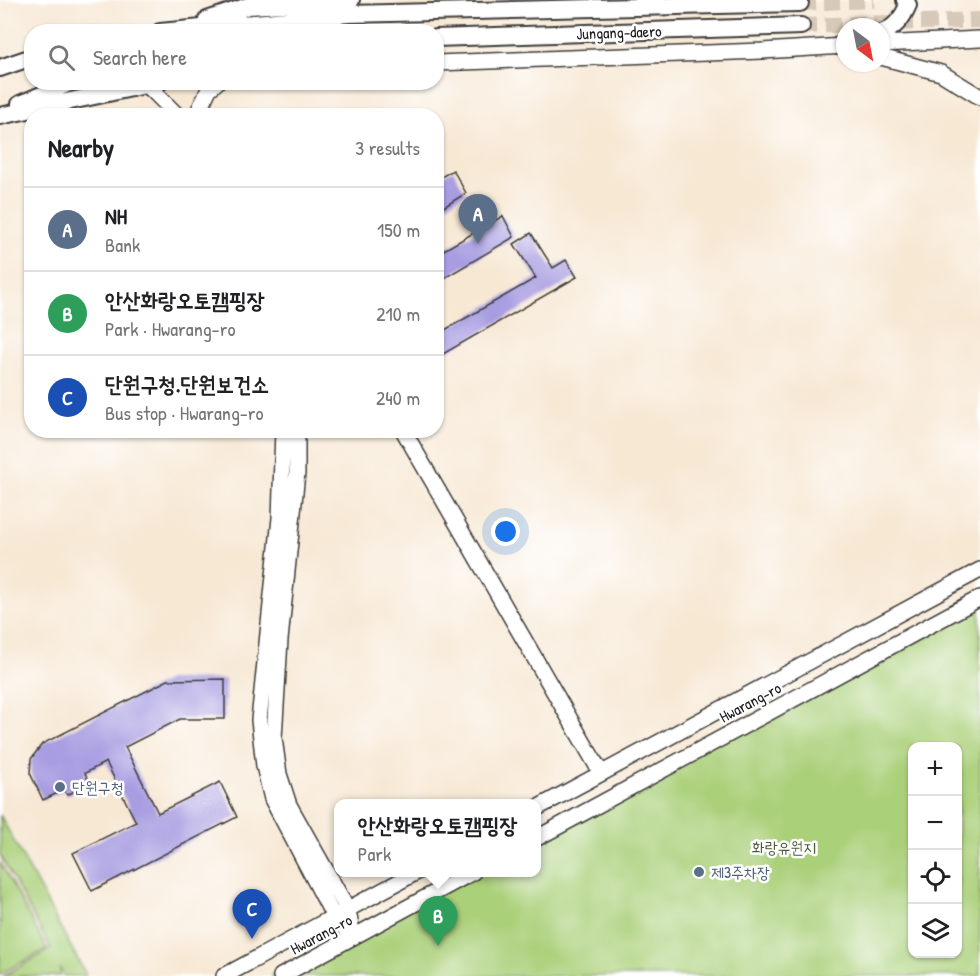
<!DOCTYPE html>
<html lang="en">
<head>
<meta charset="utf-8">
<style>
  :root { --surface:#fff; --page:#f6f6f6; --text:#202124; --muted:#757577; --line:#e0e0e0; --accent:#7c3aed }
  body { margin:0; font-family:"Patrick Hand","Poor Story",sans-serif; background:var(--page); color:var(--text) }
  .controls { position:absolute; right:18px; bottom:18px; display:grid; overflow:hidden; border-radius:12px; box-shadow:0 2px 4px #0004 }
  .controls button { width:54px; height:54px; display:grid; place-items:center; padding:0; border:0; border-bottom:2px solid var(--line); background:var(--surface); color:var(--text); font:30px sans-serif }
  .compass { position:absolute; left:836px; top:18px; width:54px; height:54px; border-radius:50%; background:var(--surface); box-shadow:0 2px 4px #0004; rotate:148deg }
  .you { position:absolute; left:506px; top:532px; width:21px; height:21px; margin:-15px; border:4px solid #fff; border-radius:50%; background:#1a73e8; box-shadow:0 0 0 9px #1a73e833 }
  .badge { display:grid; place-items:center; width:39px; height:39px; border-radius:50%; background:var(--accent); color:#fff; font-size:20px; font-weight:700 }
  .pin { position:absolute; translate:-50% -50px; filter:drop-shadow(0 2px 3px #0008) }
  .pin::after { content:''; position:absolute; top:32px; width:21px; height:18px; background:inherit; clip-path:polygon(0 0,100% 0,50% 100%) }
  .popup { position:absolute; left:334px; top:799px; width:207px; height:78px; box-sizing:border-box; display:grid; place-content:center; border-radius:12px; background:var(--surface); filter:drop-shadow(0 2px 4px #0005); font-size:20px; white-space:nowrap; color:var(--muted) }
  .popup b { font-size:22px; color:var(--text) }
  .popup::after { content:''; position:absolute; left:50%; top:100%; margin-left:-12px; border:12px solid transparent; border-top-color:var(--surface) }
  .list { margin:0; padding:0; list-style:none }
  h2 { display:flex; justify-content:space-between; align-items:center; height:78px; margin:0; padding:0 24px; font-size:26px }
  h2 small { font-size:20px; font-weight:400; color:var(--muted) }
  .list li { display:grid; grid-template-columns:39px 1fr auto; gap:18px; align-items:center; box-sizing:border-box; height:84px; padding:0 24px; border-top:2px solid var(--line) }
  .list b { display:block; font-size:22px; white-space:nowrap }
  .list p { margin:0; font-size:20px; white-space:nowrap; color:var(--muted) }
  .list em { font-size:20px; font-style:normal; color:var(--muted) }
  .icon { flex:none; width:33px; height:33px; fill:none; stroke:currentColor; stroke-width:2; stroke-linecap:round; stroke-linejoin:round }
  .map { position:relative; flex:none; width:980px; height:976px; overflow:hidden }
  .search { position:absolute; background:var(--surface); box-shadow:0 2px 4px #0004; left:24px; top:24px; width:420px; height:66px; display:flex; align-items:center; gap:15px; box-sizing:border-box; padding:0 21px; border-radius:24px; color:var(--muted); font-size:22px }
  .panel { position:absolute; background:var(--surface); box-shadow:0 2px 4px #0004; left:24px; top:108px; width:420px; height:330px; border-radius:24px }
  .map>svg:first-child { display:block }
  .green { fill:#abd07a; stroke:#64764b; stroke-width:1.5; fill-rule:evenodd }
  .building { fill:#a89de1 }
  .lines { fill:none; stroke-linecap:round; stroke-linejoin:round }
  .primary-tunnel { stroke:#d6c9b8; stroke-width:16; stroke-dasharray:16 8; stroke-linecap:butt }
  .secondary-casing { stroke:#3d3b38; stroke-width:18 }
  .primary-casing { stroke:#3d3b38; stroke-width:20 }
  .secondary { stroke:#fff; stroke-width:15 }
  .primary { stroke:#fff; stroke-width:16 }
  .service-dot { fill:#5c6f8a; stroke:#fff; stroke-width:2 }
  .labels { text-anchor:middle; stroke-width:5; stroke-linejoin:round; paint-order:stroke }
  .street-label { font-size:16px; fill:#1c1c1c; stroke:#fff }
  .service-label { font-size:16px; fill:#4e5e75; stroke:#fff; text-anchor:start }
  .park-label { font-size:16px; fill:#4e5b3d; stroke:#fff }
</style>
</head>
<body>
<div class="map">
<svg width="980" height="976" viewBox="0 0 980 976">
  <rect width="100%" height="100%" fill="#fff"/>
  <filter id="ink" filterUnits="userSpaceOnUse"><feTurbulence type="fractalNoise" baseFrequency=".0167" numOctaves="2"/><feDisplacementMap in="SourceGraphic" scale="12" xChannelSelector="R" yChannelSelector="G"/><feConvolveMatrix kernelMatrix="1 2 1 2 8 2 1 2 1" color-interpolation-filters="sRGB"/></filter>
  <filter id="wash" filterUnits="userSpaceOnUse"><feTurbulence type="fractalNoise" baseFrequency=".008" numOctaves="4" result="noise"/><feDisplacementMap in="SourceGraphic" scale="24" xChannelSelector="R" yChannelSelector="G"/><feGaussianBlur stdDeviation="1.35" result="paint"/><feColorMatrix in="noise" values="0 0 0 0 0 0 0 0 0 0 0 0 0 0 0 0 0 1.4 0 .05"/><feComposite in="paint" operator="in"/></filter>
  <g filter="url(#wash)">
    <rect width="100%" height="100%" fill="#f7e8d4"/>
    <!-- green -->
    <path class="green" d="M980,598V976H270L464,873L537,872V834ZM912,746H958V954H912Z
      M0,815L86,975L84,976H64L60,968V976H3L51,949L0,855Z
      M0,862L47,949L0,974Z"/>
    <g id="blocks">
      <!-- building -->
      <path class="building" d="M453,170L466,193L436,212V180Z
        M503,216L514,237L436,283V238L444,250Z
        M531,233L553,268L566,260L577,277L436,358V335L536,278L514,244Z
        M225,679V719H180L125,747L158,813L220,782L237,817L92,891L73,853L136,822L106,762L85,773L90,784L67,795L64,790L43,800L30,773L31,759L42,744L168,680Z"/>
    </g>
  </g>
  <g filter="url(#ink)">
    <use href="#blocks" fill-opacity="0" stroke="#3d3b38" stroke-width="1.5"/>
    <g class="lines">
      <!-- primary-tunnel -->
      <path class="primary-tunnel" d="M800,3L874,0
        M801,26L980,20"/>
      <!-- secondary casing -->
      <g class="secondary-casing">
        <path id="secondary" d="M881,44L980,39
          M881,57L941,73L980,97
          M436,63L762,51L845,46
          M147,85L178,116
          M201,116L199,110L209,89L217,82
          M283,430L280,518L259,720L264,766L272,799L334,917L353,937
          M297,430V473L280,640L274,738L279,774L289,805L348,910L353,937
          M403,430L601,773
          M537,808L980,570
          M537,838L980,598
          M224,976L417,872
          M281,976L473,872"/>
      </g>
      <!-- primary casing -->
      <g class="primary-casing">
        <path id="primary" d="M207,20L248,6L351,0
          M160,32L348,14L800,3
          M881,33C894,29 903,17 908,5L905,0
          M436,38L801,26
          M838,46L845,44
          M0,68L32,57
          M20,104L72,82
          M0,116L160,82"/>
      </g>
      <!-- secondary -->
      <use href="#secondary" class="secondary"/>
      <!-- primary -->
      <use href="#primary" class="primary"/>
    </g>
  </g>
  <!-- markers -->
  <g class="service-dot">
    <circle cx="60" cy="787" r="6"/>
    <circle cx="699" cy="872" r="6"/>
  </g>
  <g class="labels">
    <!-- street labels -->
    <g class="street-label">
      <text transform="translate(619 32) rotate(-2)" y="6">Jungang-daero</text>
      <text transform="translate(750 702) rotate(-28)" y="6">Hwarang-ro</text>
      <text transform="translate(321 934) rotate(-28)" y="6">Hwarang-ro</text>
    </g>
    <!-- service labels -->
    <g class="service-label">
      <text x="72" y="793">단원구청</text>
      <text x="711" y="878">제3주차장</text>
    </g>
    <!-- park labels -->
    <g class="park-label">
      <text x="784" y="853">화랑유원지</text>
    </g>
  </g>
</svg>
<div class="controls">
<button>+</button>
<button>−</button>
<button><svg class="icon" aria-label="locate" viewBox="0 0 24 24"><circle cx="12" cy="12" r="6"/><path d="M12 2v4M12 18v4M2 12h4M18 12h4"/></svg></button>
<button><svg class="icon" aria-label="layers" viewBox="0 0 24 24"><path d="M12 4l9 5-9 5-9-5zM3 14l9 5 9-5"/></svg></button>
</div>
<svg class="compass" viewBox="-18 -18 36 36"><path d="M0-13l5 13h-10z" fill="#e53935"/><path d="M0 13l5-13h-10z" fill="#757577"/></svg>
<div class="you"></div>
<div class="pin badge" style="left:478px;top:244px;background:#5c6f8a">A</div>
<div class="pin badge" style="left:438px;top:946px;background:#2e9e5b">B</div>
<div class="popup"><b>안산화랑오토캠핑장</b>Park</div>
<div class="pin badge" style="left:252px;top:939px;background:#1a4fb4">C</div>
<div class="search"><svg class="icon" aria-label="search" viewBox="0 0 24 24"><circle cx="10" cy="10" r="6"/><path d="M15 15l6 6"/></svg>Search here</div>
<section class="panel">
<h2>Nearby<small>3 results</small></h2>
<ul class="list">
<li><span class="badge" style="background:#5c6f8a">A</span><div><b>NH</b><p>Bank</p></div><em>150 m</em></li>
<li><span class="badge" style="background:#2e9e5b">B</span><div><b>안산화랑오토캠핑장</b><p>Park · Hwarang-ro</p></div><em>210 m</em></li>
<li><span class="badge" style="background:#1a4fb4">C</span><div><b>단원구청.단원보건소</b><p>Bus stop · Hwarang-ro</p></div><em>240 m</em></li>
</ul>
</section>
</div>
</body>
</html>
